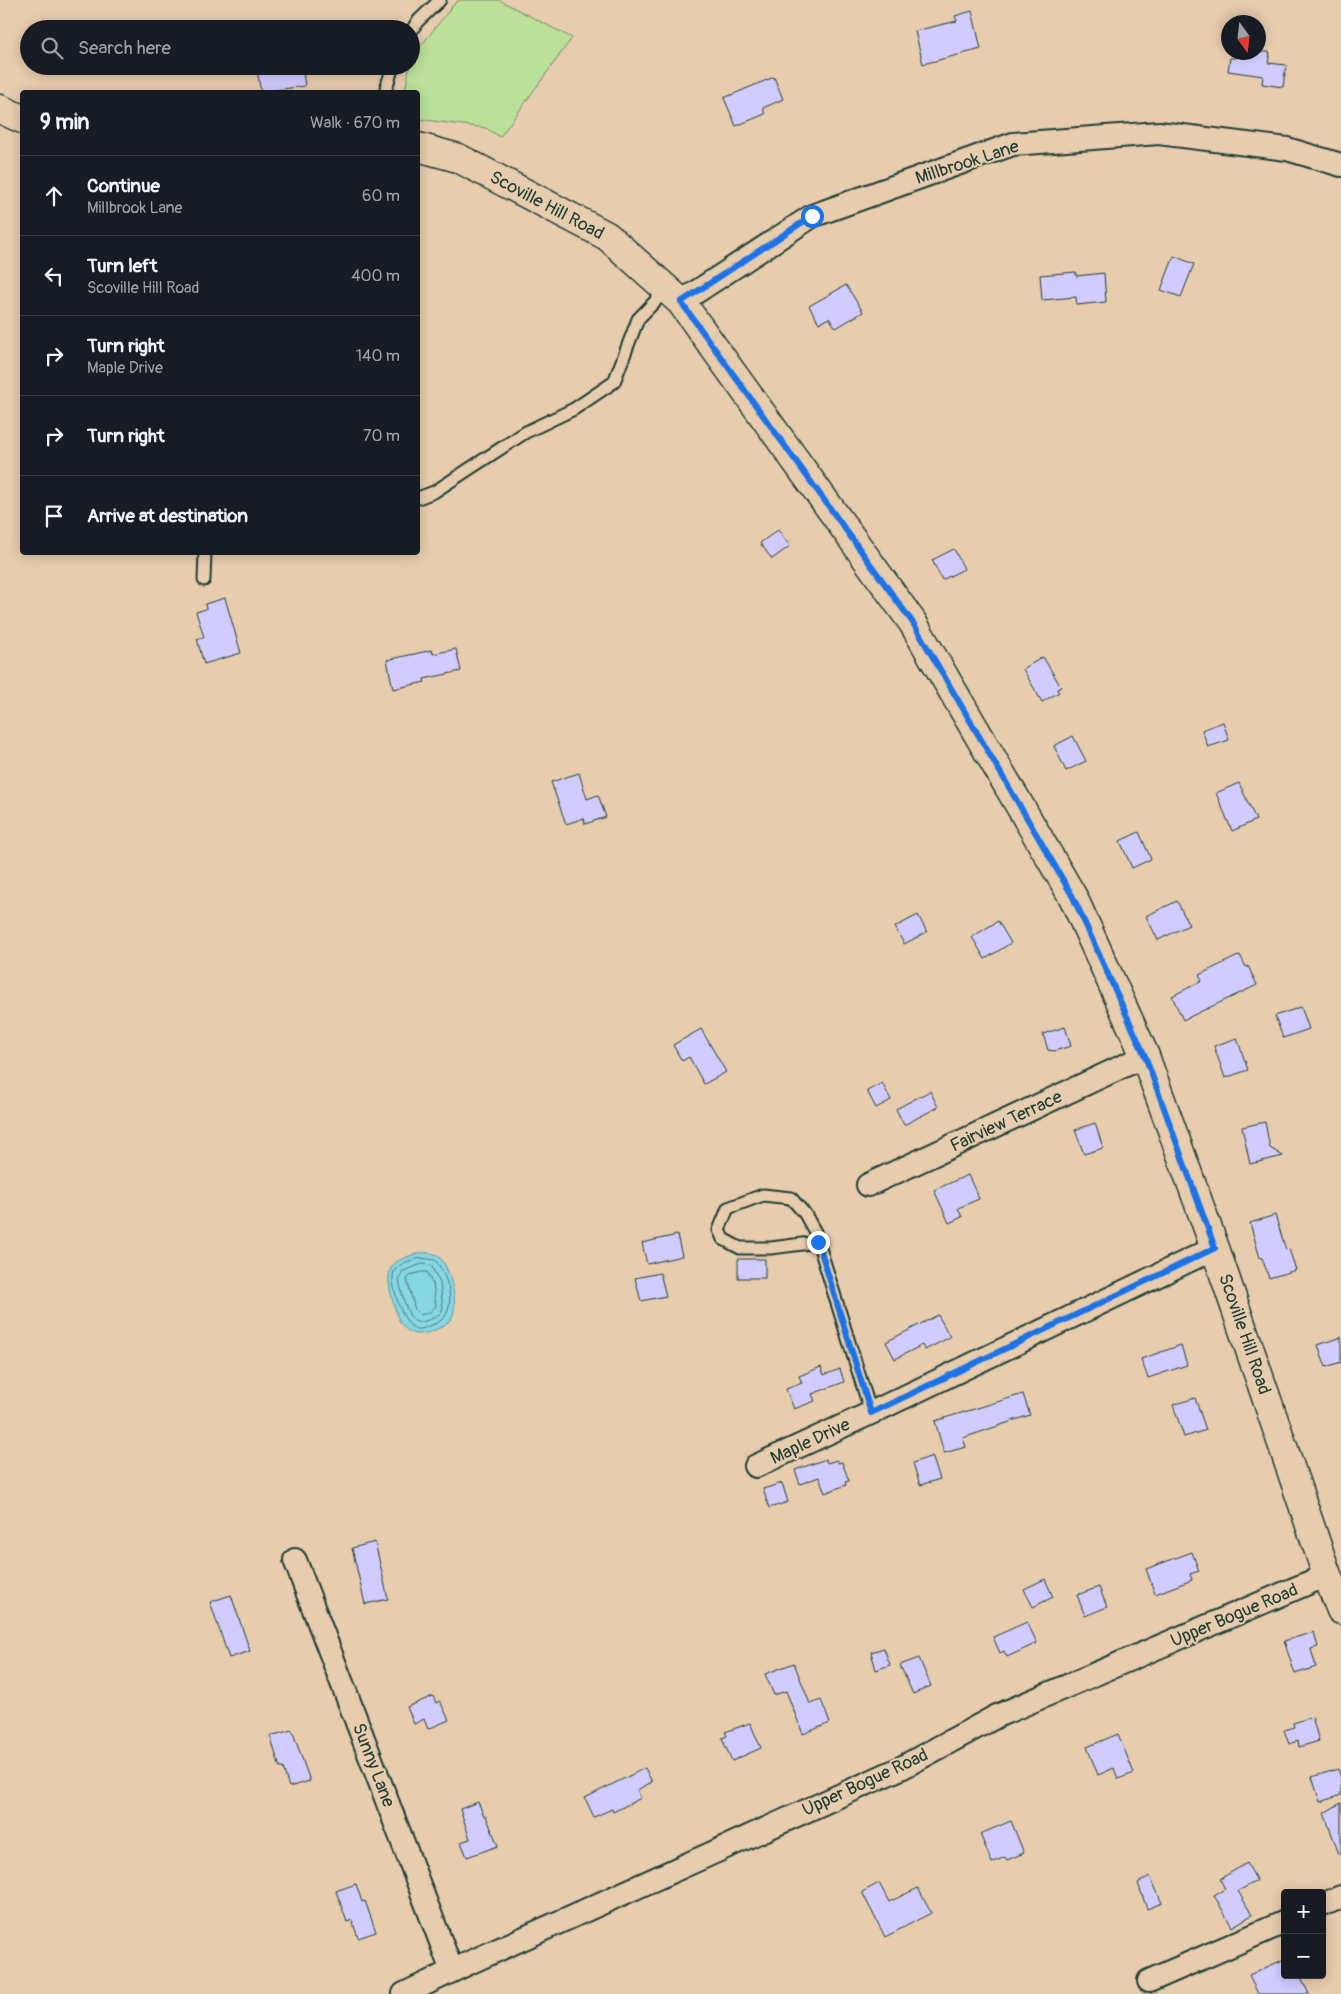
<!DOCTYPE html>
<html lang="en">
<head>
<meta charset="utf-8">
<style>
  :root { --surface:#171b24; --page:#242831; --text:#f1f3f6; --muted:#9ea1a6; --line:#363941 }
  body { margin:0; font-family:Pangolin,sans-serif; background:var(--page); color:var(--text) }
  .controls { position:absolute; right:15px; bottom:15px; display:grid; overflow:hidden; border-radius:5px; box-shadow:0 2px 12px #0003 }
  .controls button { width:45px; height:45px; display:grid; place-items:center; padding:0; border:0; border-bottom:1px solid var(--line); background:var(--surface); color:var(--text); font:25px sans-serif }
  .compass { position:absolute; left:1221px; top:15px; width:45px; height:45px; border-radius:50%; background:var(--surface); box-shadow:0 2px 12px #0003; rotate:165deg }
  .stop { position:absolute; width:15px; height:15px; margin:-11px; border:4px solid #1a73e8; border-radius:50%; background:#fff }
  .stop.end { background:#1a73e8; border-color:#fff; box-shadow:0 1px 5px #0008 }
  .list { margin:0; padding:0; list-style:none }
  h2 { display:flex; justify-content:space-between; align-items:center; height:65px; margin:0; padding:0 20px; font-size:21px }
  h2 small { font-size:16px; font-weight:400; color:var(--muted) }
  .list li { display:grid; grid-template-columns:32px 1fr auto; gap:15px; align-items:center; box-sizing:border-box; height:80px; padding:0 20px; border-top:1px solid var(--line) }
  .list b { display:block; font-size:19px; white-space:nowrap }
  .list p { margin:0; font-size:16px; white-space:nowrap; color:var(--muted) }
  .list em { font-size:16px; font-style:normal; color:var(--muted) }
  .icon { flex:none; width:28px; height:28px; fill:none; stroke:currentColor; stroke-width:2; stroke-linecap:round; stroke-linejoin:round }
  .map { position:relative; flex:none; width:1341px; height:1994px; overflow:hidden }
  .search { position:absolute; background:var(--surface); box-shadow:0 2px 12px #0003; left:20px; top:20px; width:400px; height:55px; display:flex; align-items:center; gap:12px; box-sizing:border-box; padding:0 18px; border-radius:28px; color:var(--muted); font-size:19px }
  .panel { position:absolute; background:var(--surface); box-shadow:0 2px 12px #0003; left:20px; top:90px; width:400px; height:465px; border-radius:5px }
  .map>svg:first-child { display:block }
  .green { fill:#bbe09a; stroke:#6d8e67 }
  .water { fill:#87d6e4; stroke:#5d999e }
  .lines { fill:none; stroke-linecap:round; stroke-linejoin:round }
  .shore { stroke:#497a7a; stroke-width:1 }
  .building { fill:#d1cbfe; stroke:#1f3d34 }
  .lane-casing { stroke:#1f3d34; stroke-width:15 }
  .street-casing { stroke:#1f3d34; stroke-width:26 }
  .secondary-casing { stroke:#1f3d34; stroke-width:31 }
  .lane { stroke:#e7ccae; stroke-width:11 }
  .street { stroke:#e7ccae; stroke-width:22 }
  .secondary { stroke:#e7ccae; stroke-width:28 }
  .route { stroke:#1a73e8; stroke-width:6 }
  .labels { text-anchor:middle; stroke-width:4; stroke-linejoin:round; paint-order:stroke }
  .street-label { font-size:18px; fill:#1f3d34; stroke:#e7ccae }
</style>
</head>
<body>
<div class="map">
<svg width="1341" height="1994" viewBox="0 0 1341 1994">
  <rect width="100%" height="100%" fill="#e7ccae"/>
  <filter id="ink" filterUnits="userSpaceOnUse"><feTurbulence type="fractalNoise" baseFrequency=".02" numOctaves="2"/><feDisplacementMap in="SourceGraphic" scale="10" xChannelSelector="R" yChannelSelector="G"/><feConvolveMatrix kernelMatrix="1 2 1 2 8 2 1 2 1" color-interpolation-filters="sRGB"/></filter>
  <g filter="url(#ink)">
    <!-- green -->
    <path class="green" d="M460,0H499L572,38L500,137L486,128L418,119V92H405L411,58L455,3Z"/>
    <!-- water -->
    <path class="water" d="M420,1253C426,1253 433,1252 438,1256C450,1266 459,1304 452,1317C447,1327 424,1337 412,1333C406,1331 402,1325 399,1320C396,1313 394,1305 392,1298C384,1267 390,1261 420,1253Z"/>
    <g class="lines">
      <!-- shore -->
      <path class="shore" d="M421,1258L435,1260C449,1277 461,1316 432,1325C426,1327 420,1331 414,1328C403,1324 389,1282 394,1272C398,1263 412,1260 421,1258Z
        M422,1264L431,1265L440,1283L443,1308C441,1314 435,1318 428,1320C425,1321 421,1323 417,1322C407,1320 401,1289 399,1280L402,1272Z
        M422,1272H427L433,1285L436,1306L430,1312L420,1315L415,1310L407,1279L411,1275Z"/>
    </g>
    <!-- building -->
    <path class="building" d="M972,11L981,49L923,64L915,31L957,21L955,16Z
      M1237,52H1270L1268,63L1286,65L1283,87L1262,84L1263,76L1228,71L1230,58H1236Z
      M280,66H302L305,86L261,92L257,70Z
      M774,77L783,99L763,108L765,114L736,126L724,98Z
      M1174,256L1194,264L1181,297L1161,290Z
      M1076,272V276L1104,273L1106,302L1077,305L1076,297L1042,300L1040,275Z
      M846,285L863,312L836,328L829,318L819,323L809,306Z
      M778,530L790,546L772,559L760,543Z
      M954,549L964,569L942,580L932,560Z
      M225,598L241,653L204,664L197,639L204,637L196,612L206,609L205,604Z
      M456,649L461,671L424,679L425,682L393,689L387,660L432,650L433,654Z
      M1043,657L1061,687L1057,689L1059,692L1042,702L1023,669Z
      M1223,722L1229,740L1208,747L1202,730Z
      M1073,736L1086,761L1066,771L1054,746Z
      M579,773L587,799L598,795L606,817L585,824L584,818L566,824L551,782Z
      M1239,783L1256,820L1232,831L1216,793Z
      M1139,832L1151,859L1132,868L1120,841Z
      M1177,901L1189,925L1158,940L1146,916Z
      M918,915L927,932L904,944L895,927Z
      M998,921L1011,943L985,959L972,937Z
      M1240,955L1246,967L1248,966L1257,985L1183,1020L1172,996L1202,981L1199,975Z
      M1301,1007L1309,1029L1283,1038L1275,1016Z
      M1065,1027L1071,1046L1054,1051L1048,1050L1043,1034Z
      M701,1029L726,1072L704,1084L689,1057L682,1061L673,1045Z
      M1237,1038L1248,1070L1225,1078L1214,1046Z
      M882,1083L891,1100L876,1108L867,1091Z
      M930,1091L938,1107L904,1125L896,1109Z
      M1265,1122L1270,1148L1283,1156L1250,1164L1242,1127Z
      M1095,1123L1103,1148L1084,1154L1075,1130Z
      M968,1175L979,1199L958,1208L962,1217L949,1223L934,1190Z
      M1275,1215L1286,1250L1289,1249L1296,1270L1269,1278L1262,1258H1260L1250,1223Z
      M677,1235L682,1256L647,1264L642,1243Z
      M738,1259H765V1278H738Z
      M660,1273L666,1296L641,1301L635,1278Z
      M938,1315L950,1337L925,1350L922,1345L895,1359L886,1342Z
      M1341,1337V1362L1326,1367L1318,1345Z
      M1181,1345L1187,1365L1148,1378L1141,1359Z
      M821,1367L824,1375L840,1369L844,1382L812,1394L815,1401L794,1409L786,1389L802,1383L799,1376Z
      M1023,1394L1030,1415L963,1438L966,1447L944,1453L935,1421Z
      M1195,1398L1206,1430L1184,1437L1173,1405Z
      M932,1456L940,1479L920,1485L913,1463Z
      M826,1459L827,1463L837,1460L838,1463L842,1462L849,1481L845,1482L846,1485L825,1493L819,1477L800,1484L795,1470Z
      M782,1483L788,1502L769,1508L763,1489Z
      M375,1542L388,1599L365,1604L352,1548Z
      M1192,1552L1199,1571L1190,1574L1192,1580L1155,1594L1146,1569Z
      M1045,1579L1053,1597L1033,1607L1024,1589Z
      M1099,1587L1107,1607L1085,1616L1077,1595Z
      M231,1595L250,1651L229,1658L210,1602Z
      M1027,1622L1037,1643L1007,1657L1004,1651L1000,1653L993,1637Z
      M1314,1632L1318,1647L1311,1649L1316,1667L1295,1674L1284,1641Z
      M884,1648L890,1665L876,1670L871,1652Z
      M919,1658L931,1686L913,1694L900,1665Z
      M794,1663L810,1704L821,1700L830,1723L803,1734L786,1691L774,1695L765,1674Z
      M433,1696L436,1703L440,1701L449,1720L428,1729L424,1719L414,1724L407,1707Z
      M1312,1717L1319,1741L1299,1747L1298,1741L1289,1744L1284,1730L1294,1727L1293,1723Z
      M750,1723L761,1748L732,1761L722,1738L727,1736L725,1732Z
      M292,1730L310,1781L289,1787L283,1768H280L270,1736Z
      M1118,1734L1134,1773L1118,1779L1114,1768L1098,1775L1087,1747Z
      M645,1768L652,1782L637,1790L641,1798L613,1812L612,1809L594,1817L585,1798Z
      M1338,1769L1341,1778V1795L1320,1802L1312,1777Z
      M478,1802L484,1816H486L498,1846L467,1857L461,1842L470,1839L460,1809Z
      M1341,1803V1854H1339L1324,1813Z
      M1011,1821L1024,1853L1007,1860L1005,1857L992,1863L980,1834Z
      M1247,1863L1257,1881L1238,1891L1252,1915L1232,1927L1214,1895L1225,1889L1220,1879Z
      M1150,1876L1162,1903L1147,1909L1138,1883Z
      M879,1883L889,1902L918,1888L931,1913L885,1937L862,1892Z
      M356,1884L362,1902L365,1901L376,1932L358,1938L352,1920L347,1922L336,1891Z
      M1285,1959V1975H1300L1309,1994H1258L1249,1975Z"/>
    <g class="lines">
      <!-- lane casing -->
      <g class="lane-casing">
        <path id="lane" d="M411,32L417,22L440,0
          M385,92L393,66
          M418,498L434,492L526,432L574,409L614,382L638,319L667,289
          M204,580L205,552
          M818,1242L771,1248H740L723,1239L719,1230L728,1208L763,1195L791,1198L805,1214L815,1232L871,1413"/>
      </g>
      <!-- street casing -->
      <g class="street-casing">
        <path id="street" d="M681,302L812,216L1013,144L1159,133L1287,149L1341,165
          M868,1185L1145,1056
          M756,1466L871,1413L1215,1248
          M295,1560L452,1971
          M1322,1905L1341,1897
          M1149,1981L1285,1922
          M404,1994L471,1962L901,1768L997,1716L1327,1575"/>
      </g>
      <!-- secondary casing -->
      <g class="secondary-casing">
        <path id="secondary" d="M0,109L22,119
          M418,147L458,158L607,236L681,302L913,623L1073,897L1145,1056L1215,1248L1327,1575L1341,1610"/>
      </g>
      <!-- lane -->
      <use href="#lane" class="lane"/>
      <!-- street -->
      <use href="#street" class="street"/>
      <!-- secondary -->
      <use href="#secondary" class="secondary"/>
    </g>
  </g>
  <g class="lines" filter="url(#ink)">
    <!-- route -->
    <path class="route" d="M812,216L681,302L913,623L1073,897L1145,1056L1215,1248L871,1413L818,1242"/>
  </g>
  <g class="labels">
    <!-- street labels -->
    <g class="street-label">
      <text transform="translate(967 162) rotate(-18)" y="6">Millbrook Lane</text>
      <text transform="translate(547 205) rotate(28)" y="6">Scoville Hill Road</text>
      <text transform="translate(1006 1121) rotate(-25)" y="6">Fairview Terrace</text>
      <text transform="translate(1245 1334) rotate(71)" y="6">Scoville Hill Road</text>
      <text transform="translate(810 1441) rotate(-25)" y="6">Maple Drive</text>
      <text transform="translate(1234 1615) rotate(-23)" y="6">Upper Bogue Road</text>
      <text transform="translate(374 1765) rotate(69)" y="6">Sunny Lane</text>
      <text transform="translate(865 1782) rotate(-25)" y="6">Upper Bogue Road</text>
    </g>
  </g>
</svg>
<div class="controls">
<button>+</button>
<button>−</button>
</div>
<svg class="compass" viewBox="-18 -18 36 36"><path d="M0-13l5 13h-10z" fill="#e53935"/><path d="M0 13l5-13h-10z" fill="#9ea1a6"/></svg>
<div class="stop" style="left:812px;top:216px"></div>
<div class="stop end" style="left:818px;top:1242px"></div>
<div class="search"><svg class="icon" aria-label="search" viewBox="0 0 24 24"><circle cx="10" cy="10" r="6"/><path d="M15 15l6 6"/></svg>Search here</div>
<section class="panel">
<h2>9 min<small>Walk · 670 m</small></h2>
<ul class="list">
<li><svg class="icon" aria-label="ahead" viewBox="0 0 24 24"><path d="M12 20V5M6 11l6-6 6 6"/></svg><div><b>Continue</b><p>Millbrook Lane</p></div><em>60 m</em></li>
<li><svg class="icon" aria-label="left" viewBox="0 0 24 24"><path d="M17 20v-9H6M10 6l-5 5 5 5"/></svg><div><b>Turn left</b><p>Scoville Hill Road</p></div><em>400 m</em></li>
<li><svg class="icon" aria-label="right" viewBox="0 0 24 24"><path d="M7 20v-9h11M14 6l5 5-5 5"/></svg><div><b>Turn right</b><p>Maple Drive</p></div><em>140 m</em></li>
<li><svg class="icon" aria-label="right" viewBox="0 0 24 24"><path d="M7 20v-9h11M14 6l5 5-5 5"/></svg><div><b>Turn right</b></div><em>70 m</em></li>
<li><svg class="icon" aria-label="arrive" viewBox="0 0 24 24"><path d="M6 21V4h12l-3 4 3 4H6"/></svg><div><b>Arrive at destination</b></div></li>
</ul>
</section>
</div>
</body>
</html>
